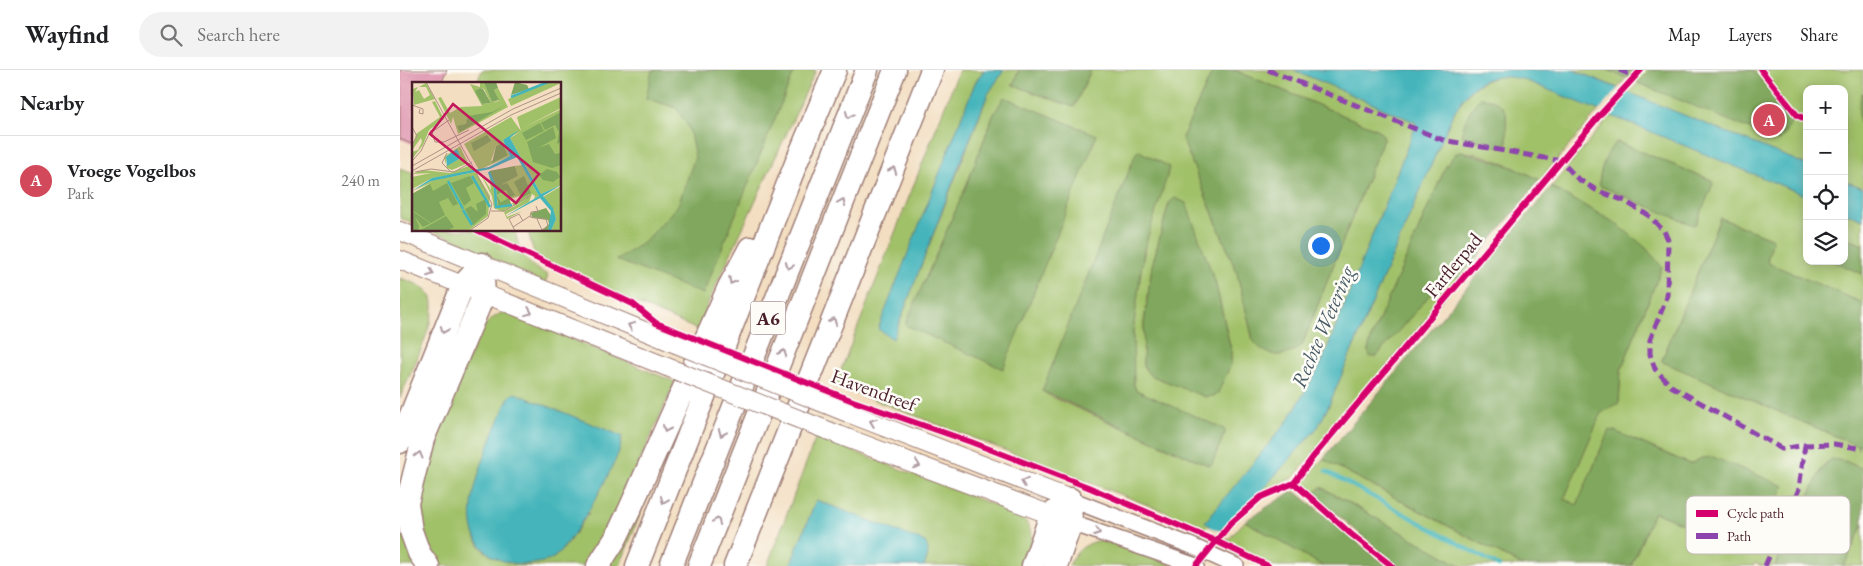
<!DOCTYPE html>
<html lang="en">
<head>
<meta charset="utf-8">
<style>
  :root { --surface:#fff; --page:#f2f2f2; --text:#202124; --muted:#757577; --line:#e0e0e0; --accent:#d1495b }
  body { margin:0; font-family:"EB Garamond",serif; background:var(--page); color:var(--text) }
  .controls { position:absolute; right:15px; top:15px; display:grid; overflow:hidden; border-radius:10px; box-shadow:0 2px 12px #0003 }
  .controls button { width:45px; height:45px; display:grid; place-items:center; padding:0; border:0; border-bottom:1px solid var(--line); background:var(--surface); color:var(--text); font:25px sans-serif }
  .you { position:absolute; left:920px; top:175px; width:18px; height:18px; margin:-12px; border:4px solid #fff; border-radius:50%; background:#1a73e8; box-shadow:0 0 0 8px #1a73e833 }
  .badge { display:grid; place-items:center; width:32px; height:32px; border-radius:50%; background:var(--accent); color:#fff; font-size:16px; font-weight:700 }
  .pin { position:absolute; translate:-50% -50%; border:2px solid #fff; box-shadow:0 1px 5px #0006 }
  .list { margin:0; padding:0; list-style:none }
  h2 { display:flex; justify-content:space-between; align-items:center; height:65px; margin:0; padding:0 20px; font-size:21px }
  h2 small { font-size:16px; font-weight:400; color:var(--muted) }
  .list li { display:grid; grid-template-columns:32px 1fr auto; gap:15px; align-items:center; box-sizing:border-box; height:90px; padding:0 20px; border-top:1px solid var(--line) }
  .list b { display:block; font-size:19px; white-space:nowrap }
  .list p { margin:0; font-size:16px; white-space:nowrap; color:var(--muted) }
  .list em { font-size:16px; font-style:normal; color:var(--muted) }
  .icon { flex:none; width:28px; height:28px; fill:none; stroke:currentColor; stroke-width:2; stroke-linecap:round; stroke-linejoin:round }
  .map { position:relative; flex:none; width:1463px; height:496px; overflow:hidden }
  header { display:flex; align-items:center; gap:30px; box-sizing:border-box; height:70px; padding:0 25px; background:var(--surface); border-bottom:1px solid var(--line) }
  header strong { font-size:24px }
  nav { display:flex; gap:28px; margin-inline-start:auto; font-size:18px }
  .search { width:350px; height:45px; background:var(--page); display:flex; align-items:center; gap:12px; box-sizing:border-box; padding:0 18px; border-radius:28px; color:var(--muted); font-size:19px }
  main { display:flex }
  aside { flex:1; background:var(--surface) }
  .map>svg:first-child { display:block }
  .green { fill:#a1c169; stroke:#76704a; fill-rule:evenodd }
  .forest { fill:#80a75d; stroke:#656344 }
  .water { fill:#44b5bb; stroke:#476a73 }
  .pier { fill:#f3dec1 }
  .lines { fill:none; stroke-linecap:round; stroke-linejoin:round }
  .stream { stroke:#44b5bb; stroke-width:4 }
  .building { fill:#db89a6 }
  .tertiary-casing { stroke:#9e7e76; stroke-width:18 }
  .secondary-casing { stroke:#9e7e76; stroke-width:20 }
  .motorway-casing { stroke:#9e7e76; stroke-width:25 }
  .tertiary { stroke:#fff; stroke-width:15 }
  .secondary { stroke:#fff; stroke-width:18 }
  .motorway { stroke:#fff; stroke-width:22 }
  .secondary-bridge-casing { stroke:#9e7e76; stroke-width:20; stroke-linecap:butt }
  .secondary-bridge { stroke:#fff; stroke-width:18 }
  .quiet { stroke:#8e44ad; stroke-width:5; stroke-dasharray:10 5; stroke-linecap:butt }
  .cycleway-casing { stroke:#fdfcf7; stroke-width:9 }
  .cycleway { stroke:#d6006c; stroke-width:6 }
  .oneway { stroke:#ae9aa0 }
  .labels { text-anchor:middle; stroke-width:5; stroke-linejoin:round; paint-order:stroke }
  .shield { fill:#fdfcf7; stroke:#806168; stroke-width:1 }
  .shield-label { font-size:19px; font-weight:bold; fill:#4a1f2b }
  .street-label { font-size:20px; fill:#4a1f2b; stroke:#fdfcf7 }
  .water-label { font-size:21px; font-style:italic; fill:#485b65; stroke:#fdfcf7 }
  .inset-river { fill:none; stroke:#44b5bb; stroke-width:2.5 }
  .inset-road { fill:none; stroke:#af9285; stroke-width:1 }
  .view { fill:#c2185b; fill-opacity:0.15; stroke:#c2185b; stroke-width:2.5 }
  .inset-edge { fill:none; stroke:#4a1f2b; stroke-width:2.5 }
  .key { fill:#fdfcf7; stroke:#c7baba; stroke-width:1 }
  .key-label { font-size:14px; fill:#4a1f2b }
</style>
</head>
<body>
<header>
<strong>Wayfind</strong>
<div class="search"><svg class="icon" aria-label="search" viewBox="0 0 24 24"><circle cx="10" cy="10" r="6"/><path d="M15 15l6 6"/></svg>Search here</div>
<nav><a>Map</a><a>Layers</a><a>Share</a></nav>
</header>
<main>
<aside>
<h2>Nearby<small></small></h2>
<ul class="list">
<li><span class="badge">A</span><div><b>Vroege Vogelbos</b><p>Park</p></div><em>240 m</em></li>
</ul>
</aside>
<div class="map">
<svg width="1463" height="496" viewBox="0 0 1463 496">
  <rect width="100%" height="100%" fill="#fdfcf7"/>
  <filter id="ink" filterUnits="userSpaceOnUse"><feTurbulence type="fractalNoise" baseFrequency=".02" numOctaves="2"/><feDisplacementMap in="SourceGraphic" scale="10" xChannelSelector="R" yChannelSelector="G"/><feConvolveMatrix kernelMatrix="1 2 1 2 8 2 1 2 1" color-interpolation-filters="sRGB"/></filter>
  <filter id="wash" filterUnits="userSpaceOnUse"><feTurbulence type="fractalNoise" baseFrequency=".0096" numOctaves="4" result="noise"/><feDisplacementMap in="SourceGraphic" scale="20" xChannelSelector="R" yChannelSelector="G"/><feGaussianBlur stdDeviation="1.12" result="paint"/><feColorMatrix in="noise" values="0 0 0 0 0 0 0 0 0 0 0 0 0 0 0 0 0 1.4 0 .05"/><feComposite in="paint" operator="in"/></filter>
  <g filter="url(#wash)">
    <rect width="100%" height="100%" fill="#f3dec1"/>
    <!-- green -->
    <path class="green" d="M82,0H416L308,233L298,260L156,198C132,186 134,184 128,160H160V14H76Z
      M559,0H584L575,13L529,130L493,268L588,24L604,0H619L613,15L674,37L691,0H813L782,68L837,203L853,270L902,275L983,69V65L976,59L834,0H894L1015,52L1016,55L921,294L889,349L806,452L810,456L806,463L766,442L435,315ZM604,28L697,66L565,119L594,44ZM769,133L815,211L831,280V294L806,327L750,305L743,296L744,253L752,196ZM754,143C739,198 729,258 734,315L736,320L825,362L812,394L808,395L652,327L642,321Z
      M1173,0H1208L1226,8L1218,18Z
      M1209,0H1463V118L1444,111V19H1407V95L1229,23L1238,13L1269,25Z
      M1106,6L1122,9L1199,40L1140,110C1127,103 1069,75 1056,84C1052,87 1049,93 1046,97L971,269L976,287L1039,214L1051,206L1060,208L894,407L854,428L918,357L928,337L1052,46C1066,23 1077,8 1106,6ZM1106,42L1107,74L1100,77L1085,72Z
      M1211,45L1407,126V191H1432L1463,204V233L1368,193L1367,191L1373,169L1320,148L1262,290L1264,292L1463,378V399L1445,391L1427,392L1422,399L1375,496H1362L1355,493L1353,496H1231L1254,442L1354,483L1384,416L1302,388L1290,394L1214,361L1209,360L1177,436L1164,429L1201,342L1219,333L1221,300L1262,197L1217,154L1151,117ZM1217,72L1311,110L1312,114L1296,154L1200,116C1197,107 1208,77 1217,72Z
      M0,98L14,103V153L0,148Z
      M1444,142L1463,150V175L1444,167Z
      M30,160H115C119,183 126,195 148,205L145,214L56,170Z
      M0,208C11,212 27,216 32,228C39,247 8,308 0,328Z
      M101,243L111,244L275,312L219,438L193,485L183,496H41C7,443 24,400 45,347C55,322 65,297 75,272C81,258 87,251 101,243ZM73,429L189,443C179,455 166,480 153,488C131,496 89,496 77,471C71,457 72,444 73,429Z
      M281,336L220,496H205Z
      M416,367L620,445C638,463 632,475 623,496H524L528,486L416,430L390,496H367Z
      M923,389L1123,496H1061L921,417L913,424L901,414Z
      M845,451L923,496H874L823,470L829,469Z
      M1463,454V496H1444Z
      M0,458L18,496H0Z
      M697,471L714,473L776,496H669C675,482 683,475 697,471Z"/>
    <!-- forest -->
    <path class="forest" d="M252,0H395L303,224L217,190L247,170L278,135L295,87L289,58L276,38L246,28Z
      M619,0H691L674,37L613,15Z
      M813,0H834L976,59L983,65V69L902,275C886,290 865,288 853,270L837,203L782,68Z
      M1208,0H1233L1226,8Z
      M1250,0H1353L1392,51L1383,67L1379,71L1238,13Z
      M1462,23H1463V61C1457,47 1458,37 1462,23Z
      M604,27L697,65L603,299L505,255L565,119L594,44Z
      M1081,28C1091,28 1101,33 1106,42L1107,74L1100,77L1063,67L1061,65C1065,50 1069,38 1081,28Z
      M1217,72L1311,110L1313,114L1296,154L1293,155L1200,116C1197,107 1208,77 1217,72Z
      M739,81L770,97L744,179L733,262L734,315L736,320L824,359L825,362L812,394L808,395L642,321L736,83Z
      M1060,82C1089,87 1114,97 1140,110L1060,208L1051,206L1039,214L976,287H970L968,281L971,269L1046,96L1055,84Z
      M1151,117L1217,154L1246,178L1262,197L1221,300L1219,333L1201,343L1164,429L1177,435L1209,360L1214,361L1290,394L1302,388L1313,387L1384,416L1354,483L1254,442L1231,496H1123L923,389Z
      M775,128L786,133L815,211L831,280V294L818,323L814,326L806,327L795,323L750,305L743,296L744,253L752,196L769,133Z
      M1320,148L1373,169L1367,191L1368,193L1463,233V378L1263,292L1262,290Z
      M1444,167L1463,175V204L1432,191H1444Z
      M1431,389L1445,391L1463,399V454L1444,496H1375L1422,399Z
      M921,417L1061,496H998L913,424Z
      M891,422H896L987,496H923L845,451Z"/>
    <!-- water -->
    <path class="water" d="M584,0H604L588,24L563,86L493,269L478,259L575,13Z
      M894,0H1173L1407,95V126L1122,9C1084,1 1070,15 1052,46L928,337L918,357L863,419L821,460L791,496L810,456L805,452L889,349L921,294L1016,55L1015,52Z
      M1444,111L1463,118V150L1444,142Z
      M115,323L222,366C221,371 221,377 219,381C211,404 172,475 153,488C137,496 115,496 98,489C84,483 74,470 72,454C67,419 95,360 109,327Z
      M416,430L525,472C530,480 528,487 524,496H390Z"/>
    <!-- pier -->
    <path class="pier" d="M1220,16L1226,19L1204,45L1198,42Z
      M808,456L823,462L795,496H775Z"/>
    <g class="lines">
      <!-- stream -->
      <path class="stream" d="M926,401L1099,496"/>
    </g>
    <g id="blocks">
      <!-- building -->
      <path class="building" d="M0,0H47L41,14H14V75L0,69Z"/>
    </g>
  </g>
  <g filter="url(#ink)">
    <use href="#blocks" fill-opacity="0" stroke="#9e7e76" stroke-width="1"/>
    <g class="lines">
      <!-- tertiary casing -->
      <g class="tertiary-casing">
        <path id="tertiary" d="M670,429L792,476L836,496
          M663,450L796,496"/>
      </g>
      <!-- secondary casing -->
      <g class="secondary-casing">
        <path id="secondary" d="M0,161L276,274
          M0,190L267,297
          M448,343L670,429
          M439,365L651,445"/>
      </g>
      <!-- motorway casing -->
      <g class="motorway-casing">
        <path id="motorway" d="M0,372L63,215L82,194
          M28,496L19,483L11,461L7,433L23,369L84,224L82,194
          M198,496L216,468L229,441L329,217L350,178
          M237,496L397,91L435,0
          M271,496L467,0
          M299,496L495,0
          M335,496L532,0
          M633,496L651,445L670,429
          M656,496L671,453L670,429"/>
      </g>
      <!-- tertiary -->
      <use href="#tertiary" class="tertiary"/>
      <!-- secondary -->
      <use href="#secondary" class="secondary"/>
      <!-- motorway -->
      <use href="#motorway" class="motorway"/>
      <!-- secondary-bridge casing -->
      <g class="secondary-bridge-casing">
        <path id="secondary-bridge" d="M276,274L448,343
          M267,297L439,365"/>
      </g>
      <!-- secondary-bridge -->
      <use href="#secondary-bridge" class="secondary-bridge"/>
      <!-- quiet -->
      <path class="quiet" d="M868,0L1043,70L1161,91L1178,109L1196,120L1225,131L1249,146L1264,161L1268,170L1267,227L1250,270V284L1255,299L1271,316L1382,379L1405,375L1434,374L1463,379
        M1219,0L1234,6
        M1365,496L1399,419L1405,375"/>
      <!-- cycleway casing -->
      <g class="cycleway-casing">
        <path id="cycleway" d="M1361,0L1397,45L1407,50
          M77,160L233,234L256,253L453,331L571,372L688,417L820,473L868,496
          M894,413L951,464L992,496
          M796,496L830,454L861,427L894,413L913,387L1199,46L1241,0"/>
      </g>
      <!-- cycleway -->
      <use href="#cycleway" class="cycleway"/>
    </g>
    <!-- one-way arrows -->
    <defs><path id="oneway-chevron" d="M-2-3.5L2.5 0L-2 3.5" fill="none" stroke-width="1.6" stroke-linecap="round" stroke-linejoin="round" transform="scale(1.25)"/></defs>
    <g class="oneway">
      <use href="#oneway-chevron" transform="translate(449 45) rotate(112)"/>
      <use href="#oneway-chevron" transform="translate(493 100) rotate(-68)"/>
      <use href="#oneway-chevron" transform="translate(442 132) rotate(-68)"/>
      <use href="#oneway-chevron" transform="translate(389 196) rotate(112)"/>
      <use href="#oneway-chevron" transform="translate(31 203) rotate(21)"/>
      <use href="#oneway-chevron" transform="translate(332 211) rotate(118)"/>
      <use href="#oneway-chevron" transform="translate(129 242) rotate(22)"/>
      <use href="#oneway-chevron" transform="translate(433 251) rotate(-68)"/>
      <use href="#oneway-chevron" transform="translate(231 256) rotate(-158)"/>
      <use href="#oneway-chevron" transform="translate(44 260) rotate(112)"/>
      <use href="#oneway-chevron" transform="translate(383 283) rotate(-69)"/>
      <use href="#oneway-chevron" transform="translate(473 352) rotate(-159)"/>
      <use href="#oneway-chevron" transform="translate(266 359) rotate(114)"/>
      <use href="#oneway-chevron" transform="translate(322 363) rotate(112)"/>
      <use href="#oneway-chevron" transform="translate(19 385) rotate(-75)"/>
      <use href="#oneway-chevron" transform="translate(517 395) rotate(20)"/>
      <use href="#oneway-chevron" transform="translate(624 412) rotate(-159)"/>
      <use href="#oneway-chevron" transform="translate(264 430) rotate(112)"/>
      <use href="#oneway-chevron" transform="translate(317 451) rotate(-68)"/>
      <use href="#oneway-chevron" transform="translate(697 462) rotate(19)"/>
    </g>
  </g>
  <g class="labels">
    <!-- shield labels -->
    <rect class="shield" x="350.5" y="231.5" width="35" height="33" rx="4"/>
    <g class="shield-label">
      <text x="368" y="255">A6</text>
    </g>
    <!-- street labels -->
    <g class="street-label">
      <text transform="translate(1053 195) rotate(-50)" y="7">Farflerpad</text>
      <text transform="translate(474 320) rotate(20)" y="7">Havendreef</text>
    </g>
    <!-- water labels -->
    <g class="water-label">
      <text transform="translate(923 257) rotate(-67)" y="7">Rechte Wetering</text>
    </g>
  </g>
  <!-- overview -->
  <g transform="translate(12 12)">
    <rect width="149" height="149" fill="#f3dec1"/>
    <path d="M68,0L73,1L80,20L87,19L82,8L86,6L96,25L46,52L41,35L39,42L26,16L29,15L38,31L49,25L70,24L58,2L68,5ZM68,6L72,7L79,21L70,22L64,9ZM137,0L149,1L99,24L96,17ZM14,1L23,17L2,23L1,7L6,5L3,10L7,8L12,17L18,13L14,5H7ZM149,15V26L111,46L149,27V103L129,112L98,56L108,50L91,58L98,74L67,88L52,62L99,35L109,49L105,35ZM90,61L96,73L79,79L84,64ZM23,19L32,37L17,48L11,63L0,77V70L6,68L10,60L9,56L0,68L4,52L28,35L20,20ZM48,64L56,81L40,88L35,86L32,75ZM45,68L49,76L34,84V75ZM59,83L63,89L20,96L0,107V95L19,91L0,92L11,88L38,91ZM110,83L127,114L122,117L123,114L120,112L117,120L94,132L95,135L110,129L95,137L92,130L114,118L102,124L100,121L109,117L107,114L89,120L85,113L94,108L103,113L89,103L106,94L103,84ZM67,89L79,108L77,89L84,105L86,125L99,122L101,124L91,130L82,126L80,114ZM64,90L78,114L76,134L56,149H0V112L19,101L0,109L21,98ZM149,104V149H139L144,137L141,127L131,115Z" fill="#a1c169" fill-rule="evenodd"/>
    <path d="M84,0L86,6L82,8L87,18L80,20L72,0ZM103,0L115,3L117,7L99,13ZM68,6L71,7L79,21L70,22L63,9ZM94,23L48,50L45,44L54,42L56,34L80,30ZM149,30V60L145,62L147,50L143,43L133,48L129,41ZM128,41L132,49L114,58L110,51ZM141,45L144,56L126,66L137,62L143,72L148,71L149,83L140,86L121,80L115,60ZM75,53L79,59L62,69L59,61ZM90,61L96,73L80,81L84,64ZM103,84L106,94L89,103L95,101L103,113L98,115L94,108L85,113L89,120L97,116L99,122L86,125L84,105L77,89ZM135,87L145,90L148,95L141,100L131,98L127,93ZM58,94L62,101L54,106L59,118L52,124L39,101ZM112,94L119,111L110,116L102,100ZM35,101L46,122L41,124L36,116L27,120L33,133L19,141L0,128V112L18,102L21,109ZM74,117V132L61,143L53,127L59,124L66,130L64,122ZM134,126L140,135L136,149H129L137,142L136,138L120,136L119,131ZM0,129L18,141H19L11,145L3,135L7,144L6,149H0ZM34,134L42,145L35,149H7Z" fill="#80a75d"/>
    <path d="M107,48L98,56L129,112L149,103L131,114L141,126L144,137L139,149H136L139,129L128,116L94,134L127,114L105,75L78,87L19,99L0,109L20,96L77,85L98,74L91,58ZM45,67L49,76L35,84L34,75Z" fill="#44b5bb"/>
    <path class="inset-river" d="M99,15L136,0M77,90L83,105L84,125L100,123M60,94L78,125M36,99L51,127M51,128L60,143"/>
    <path class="inset-road" d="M14,0L58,80M0,22V7M0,23L11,27V32L7,31L8,27M37,38L20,50L23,60H32L57,48M0,45L5,54L0,63M35,71L30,81L38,89M0,79L9,69L19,48M0,84L101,27L149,6M0,89L99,33L149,11M3,90L19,87L42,90L60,80M124,124L126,129L119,130L118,135L134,137L136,144L130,148L125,137M79,129H93L118,113L115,117M101,145L118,134M57,149L76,136L80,122L59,81M103,149L97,137L107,132L111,139"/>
    <path class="view" d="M41,22L127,92L104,121L18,52Z"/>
    <rect width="149" height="149" class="inset-edge"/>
  </g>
  <!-- legend -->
  <rect x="1286" y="426" width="164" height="58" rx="8" class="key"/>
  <rect x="1296" y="440" width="22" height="7" fill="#d6006c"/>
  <rect x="1296" y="463" width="22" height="6" fill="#8e44ad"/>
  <g class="key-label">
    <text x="1327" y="448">Cycle path</text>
    <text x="1327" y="471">Path</text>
  </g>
</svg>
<div class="controls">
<button>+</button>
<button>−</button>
<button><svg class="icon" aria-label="locate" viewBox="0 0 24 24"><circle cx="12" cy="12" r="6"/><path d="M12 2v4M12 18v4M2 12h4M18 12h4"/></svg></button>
<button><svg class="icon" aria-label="layers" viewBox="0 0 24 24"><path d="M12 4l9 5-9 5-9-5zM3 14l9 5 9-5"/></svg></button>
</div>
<div class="you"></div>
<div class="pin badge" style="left:1369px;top:50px">A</div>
</div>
</main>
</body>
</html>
